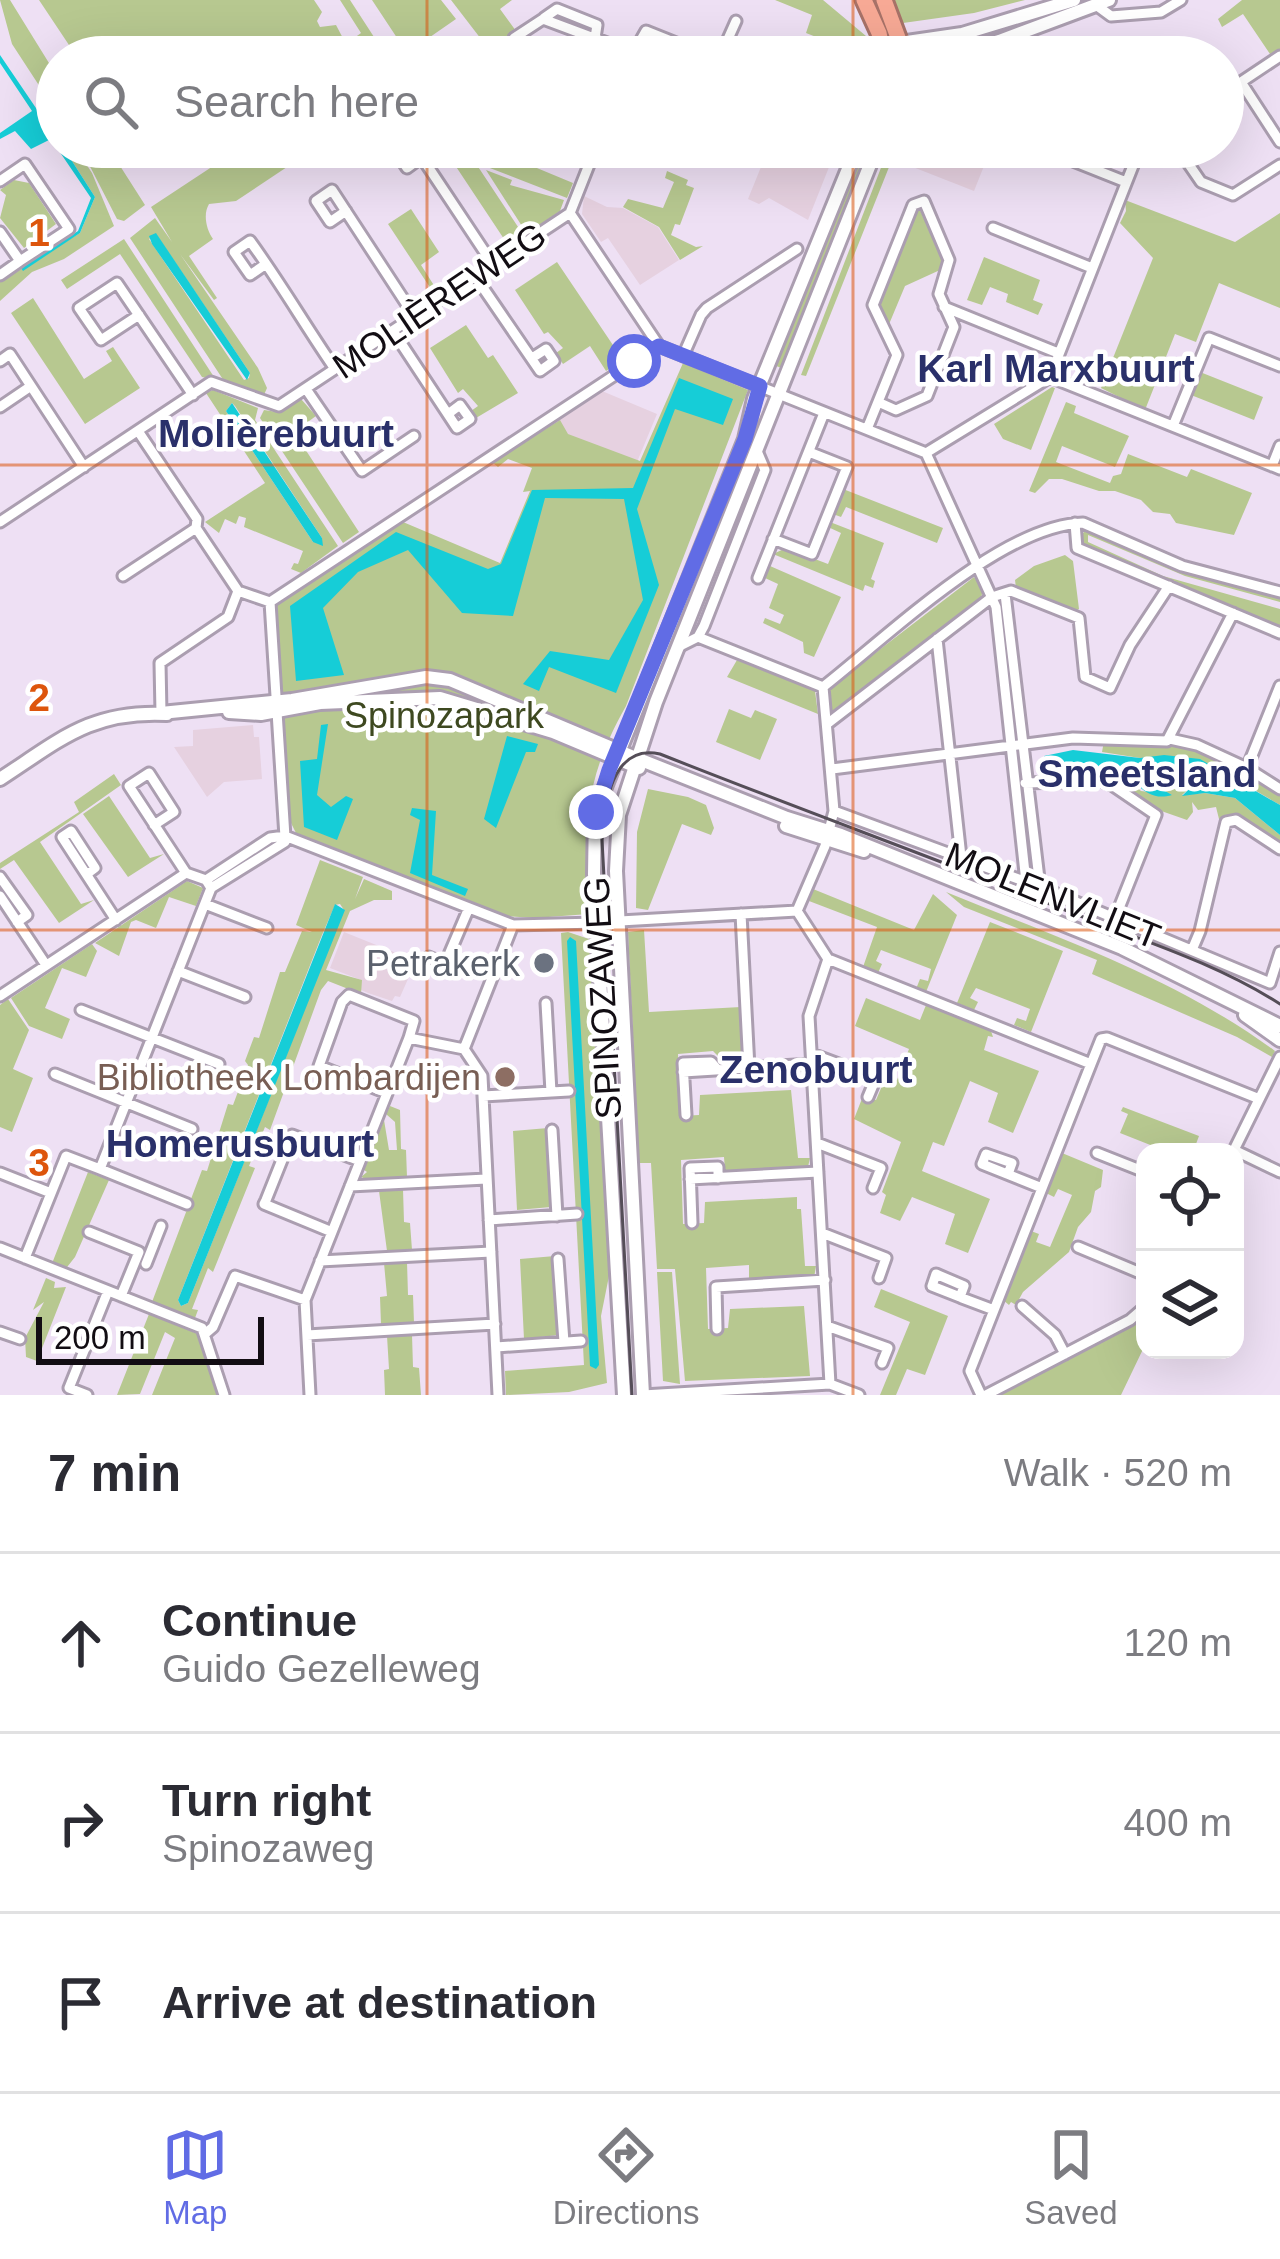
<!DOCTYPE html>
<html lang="en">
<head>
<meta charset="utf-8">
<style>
  :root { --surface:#fff; --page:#f2f2f3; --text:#2b2b33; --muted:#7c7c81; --line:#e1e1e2; --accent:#616ce5 }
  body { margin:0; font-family:Arial,sans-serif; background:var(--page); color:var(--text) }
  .controls { position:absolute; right:36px; bottom:36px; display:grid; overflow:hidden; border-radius:24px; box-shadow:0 12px 48px #0002 }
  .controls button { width:108px; height:108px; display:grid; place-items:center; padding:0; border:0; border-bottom:3px solid var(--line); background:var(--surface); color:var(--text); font:60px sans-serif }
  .scale { position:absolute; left:36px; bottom:30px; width:228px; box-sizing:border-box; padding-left:12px; border:6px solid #120d13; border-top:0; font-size:33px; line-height:42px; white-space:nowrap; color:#120d13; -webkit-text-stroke:9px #fff; paint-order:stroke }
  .stop { position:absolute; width:36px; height:36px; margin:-27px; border:9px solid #616ce5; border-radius:50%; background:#fff }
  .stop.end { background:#616ce5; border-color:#fff; box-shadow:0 3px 12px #0008 }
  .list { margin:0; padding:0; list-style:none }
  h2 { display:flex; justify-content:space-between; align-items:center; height:156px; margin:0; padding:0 48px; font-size:51px }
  h2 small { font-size:39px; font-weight:400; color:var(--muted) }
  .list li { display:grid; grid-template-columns:78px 1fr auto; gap:36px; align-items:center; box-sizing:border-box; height:180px; padding:0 48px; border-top:3px solid var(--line) }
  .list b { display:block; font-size:45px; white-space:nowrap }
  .list p { margin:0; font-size:39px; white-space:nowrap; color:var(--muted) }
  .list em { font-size:39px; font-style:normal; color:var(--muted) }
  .icon { flex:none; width:66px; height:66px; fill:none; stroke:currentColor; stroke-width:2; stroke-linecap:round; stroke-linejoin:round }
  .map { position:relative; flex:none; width:1280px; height:1395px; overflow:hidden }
  .search { position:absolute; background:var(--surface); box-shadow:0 12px 48px #0002; left:36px; right:36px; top:36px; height:132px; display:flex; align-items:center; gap:30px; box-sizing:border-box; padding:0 42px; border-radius:66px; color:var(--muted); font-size:45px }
  .sheet { height:696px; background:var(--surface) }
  nav { display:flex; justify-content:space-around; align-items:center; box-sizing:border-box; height:168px; border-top:3px solid var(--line); background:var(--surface); font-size:33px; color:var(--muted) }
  nav a { display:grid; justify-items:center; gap:6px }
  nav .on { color:var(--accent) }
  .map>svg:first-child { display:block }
  .education { fill:#e6d1e0 }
  .green { fill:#b7c890; fill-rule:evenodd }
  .water { fill:#16cdd7 }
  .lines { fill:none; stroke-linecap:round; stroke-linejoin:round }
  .street-casing { stroke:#ab9eb0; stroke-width:15 }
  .secondary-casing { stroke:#ab9eb0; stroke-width:18 }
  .highway-casing { stroke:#a77268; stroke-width:21 }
  .street { stroke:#fff; stroke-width:9 }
  .secondary { stroke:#fff; stroke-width:12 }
  .highway { stroke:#f7a995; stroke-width:15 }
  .tram { stroke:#554e58; stroke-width:3 }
  .route { stroke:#616ce5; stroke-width:15 }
  .grid { fill:none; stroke:#dd550c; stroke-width:3; stroke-opacity:0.55 }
  .worship-dot { fill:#6b7280; stroke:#fff; stroke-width:4.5 }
  .education-dot { fill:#8d6e63; stroke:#fff; stroke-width:4.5 }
  .labels { text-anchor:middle; stroke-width:9; stroke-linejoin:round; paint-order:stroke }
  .street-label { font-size:36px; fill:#120d13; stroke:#fff }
  .park-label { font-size:36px; fill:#3e4920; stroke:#fff }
  .worship-label { font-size:36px; fill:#5b616d; stroke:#fff; text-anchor:end }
  .education-label { font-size:36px; fill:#785e54; stroke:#fff; text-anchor:end }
  .neighbourhood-label { font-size:39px; font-weight:bold; fill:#2a306a; stroke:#fff }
  .grid-label { font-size:39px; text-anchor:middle; font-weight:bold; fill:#dd550c; stroke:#fff; stroke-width:9; stroke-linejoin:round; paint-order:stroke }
</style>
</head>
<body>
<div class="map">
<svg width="1280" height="1395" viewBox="0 0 1280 1395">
  <rect width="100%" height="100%" fill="#eee0f4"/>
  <!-- education -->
  <path class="education" d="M769,147H837L808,220L769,198L759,204L748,199Z
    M900,147H962L959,156L984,166L974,191L895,160Z
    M584,196L607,207L623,208L658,227L679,260L640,285L608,238L601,242L582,214Z
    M602,391L657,414L637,462L567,435L558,419Z
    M253,725L254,737H259L262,779L224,782L207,797L174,747L193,746V730Z
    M344,932L416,961L400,997L395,996L392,1001L368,993L361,990V980L330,968Z"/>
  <!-- green -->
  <path class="green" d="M0,0H10L57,76V113L12,44Z
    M39,0H314L322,12L317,21L320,27L336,25L346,44L361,33L340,0H350L374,37L349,57H77Z
    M372,0H441L456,19L407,53Z
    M451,0H512L500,9L516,31L497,41L481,39Z
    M775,0H823L866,36L867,57L806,33L812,15Z
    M893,0H1025L974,13L903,23Z
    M1242,0H1280V51L1270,54L1243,14L1222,27L1218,19Z
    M63,147H75L92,173L114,226L64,259L32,272L0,301V282L80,233L95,197Z
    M80,147H108L145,205L124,221L117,219Z
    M242,147H317L236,201L209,204C203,214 206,229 213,239L189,256L217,298L214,300L180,254L258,368L267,388L263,397L224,381L130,238L155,218L172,242L151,207ZM156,234L250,373L249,378L244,380L149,239Z
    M443,147H465L524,236L499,252L495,246L504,239Z
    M471,147H502L501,153L573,183L567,198L482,165Z
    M860,147H872L785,369L776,366Z
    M889,147H897L806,376L801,375Z
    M486,170L512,180L510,185L564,200L560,211L527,234Z
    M667,171L688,180L686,185L694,188L680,225L675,224L671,235L696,247L703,246L680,260L659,227L623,207L628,199L663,208L674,182L665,178Z
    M14,180L29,183L56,224L24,248L0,218L6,195L0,190Z
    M1125,200L1235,242L1280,213V308L1219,283L1196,342L1175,334L1145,410L1101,388L1153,258L1120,223L1126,211Z
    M919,208L944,261L940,270L905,286L887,329L875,304L914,211Z
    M411,209L439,252L421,265L435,287L431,289L388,224Z
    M124,239L216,380L202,377L120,254L67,289L61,280Z
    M984,257L1040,280L1033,300L1043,304L1038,315L1006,302L1008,294L990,287L982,305L967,300Z
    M557,262L623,360L606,371L590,346L563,364L556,353L563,348L548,332L544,334L515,290Z
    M33,298L84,379L112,361L106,351L113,347L140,388L85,424L11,313Z
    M466,325L488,358L493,355L518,393L476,418L471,411L478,406L463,389L458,393L430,348Z
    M683,363L748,390L626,706C581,786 586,824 589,914L535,918L506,916L296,833L290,821L273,606L403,522L500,563L530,491L523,492L532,468L508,459L498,467L492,462L560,420L568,434L640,461Z
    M1200,372L1263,397L1254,420L1191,395Z
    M1052,387L1055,388L1031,450L1003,439L994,424Z
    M213,390L258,408L255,420L338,546L301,573L291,569L294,563L298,564L303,551L244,527L246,518L239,516L236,524L225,519L219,533L205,522L265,483L206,393ZM232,403L235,406L322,538L313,542L226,411Z
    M301,399L316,416L294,432L359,532L343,543L260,418L264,410L277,412Z
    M1066,402L1076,406L1074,413L1129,436L1115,467L1062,446L1056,462L1110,483L1113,476L1121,474L1128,454L1187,477L1191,469L1252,493L1234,535L1176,523L1170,514L1153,512L1141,500L1115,491H1099L1062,479H1049L1035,493L1029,491Z
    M843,489L943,528L937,543L846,507L841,517L833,514Z
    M830,522L884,543L871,579L875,581L873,588L865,585L863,591L773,554L786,548L828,564L841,533L828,527Z
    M1087,529L1280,596V602L1185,576L1088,535V542L1163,576L1280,609V628L1085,548L1081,535Z
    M1065,555L1073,561L1079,609L1074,612L1016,588L1015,580L1034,566Z
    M770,566L841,597L814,657L804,653L803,642L763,623L765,618L780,624L784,615L769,608L778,584L765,578Z
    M974,577L983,590L980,602L830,715L827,694L831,687Z
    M737,660L815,691L818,714L727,677Z
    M729,709L751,718L755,710L777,719L760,760L716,742Z
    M1104,741C1188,743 1208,749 1280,793V805L1220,770L1181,756L1140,758L1102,752Z
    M1101,767L1121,773L1141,791L1172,795L1165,792L1169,779L1191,775L1193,785L1182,795L1205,793L1235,798L1280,835V845L1219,819L1216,807L1198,810L1192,802L1193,812L1187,820L1147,806L1102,779Z
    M114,774L121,785L40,842L81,904L94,900L59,923L14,860L0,869V863L79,812L74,802Z
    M648,789L688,797L706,805L714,828L711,835L682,824L648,910L636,908L637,832Z
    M109,796L150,858L164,854L128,877L83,814Z
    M320,860L363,877L355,899L364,879L392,891V900H374L350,911L326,970L362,980L361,994L328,981L321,990L270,1130L265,1127L249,1166L255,1168L213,1272L208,1268L192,1309L198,1310L195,1318L152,1302L202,1170L207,1171L228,1104L233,1105L248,1065L245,1061L254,1037L259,1038L280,972H285L302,931L312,932L296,925ZM340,904L344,910L188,1303L181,1306L178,1300L322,935L335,905Z
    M187,881L203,888L196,906L169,897L156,928L136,920L131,922L119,956L95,943Z
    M813,889L914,930L933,894L957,915L926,992L916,989L920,979L928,981L931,969L881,950L876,961L882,964L878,973L863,967L877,927L809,901Z
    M946,892C1059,938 1176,978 1275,1051L1272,1057L1237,1037L1092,974L1097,960L964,907Z
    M990,922L1063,951L1031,1032L1014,1025L1017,1018L1026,1021L1030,1009L976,988L970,998L978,1002L974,1010L957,1003Z
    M644,930L649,1012L741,1007L744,1060L724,1062L713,1051L678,1054L681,1116L699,1115L700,1095L791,1090L798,1158H810L808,1167L725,1171L724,1157L681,1160L683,1224L704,1223L705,1202L797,1197V1209H801L805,1266H816L814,1278L749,1281V1265L706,1268L708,1329L728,1328L730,1309L804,1306L810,1376L685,1381L675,1269H657L651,1163H639L628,932Z
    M568,932L595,941L612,1261L601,1316L607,1383L569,1392L506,1395L505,1371L584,1365L561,933Z
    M92,944L97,951L86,977L62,968L45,1008L70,1019L62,1039L29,1026L11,998Z
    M866,998L920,1020L926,1005L991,1031L993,1037L988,1036L984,1050L1039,1071L1013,1133L988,1122L998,1093L970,1081L944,1146L933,1142L922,1171L990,1199L968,1253L945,1244L955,1214L912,1197L900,1221L880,1213L886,1195L882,1192L901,1142L854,1119L863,1096L876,1100L885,1079L897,1080L909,1049L855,1026Z
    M8,999L29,1030L13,1069L33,1078L12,1132L0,1127V1005Z
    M390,1106L400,1110L401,1149L406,1150L407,1177L366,1179L361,1177L367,1172L364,1170L384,1120L389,1150H397L395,1122L386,1114Z
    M1123,1107L1199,1136L1193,1152H1168L1120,1133L1128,1114L1121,1111Z
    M548,1128L551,1207L517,1210L513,1131Z
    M1062,1153L1103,1170L1101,1187L1095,1191L1091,1212L1078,1227L1069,1252L1023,1292L1016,1305L1011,1302L1009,1305L1003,1300L1031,1231L1039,1234L1036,1242L1050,1247L1072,1195L1058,1189L1054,1197L1046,1193Z
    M88,1172L109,1180L75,1257L64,1271L51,1266Z
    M403,1189L404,1222L410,1223L412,1250L387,1251L379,1191Z
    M555,1256L558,1335L524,1339L520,1259Z
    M407,1262L408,1295H413L414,1323L381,1324L380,1297L387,1296L384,1263Z
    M657,1272H672L680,1384L663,1381Z
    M46,1278L55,1282L54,1288L66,1287L37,1361L26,1357L25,1338L44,1302L33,1310Z
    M881,1289L948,1316L925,1375L907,1369L896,1395H880L910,1322L874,1307Z
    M149,1314L198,1334L217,1395H152L175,1338L165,1332L140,1394L117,1395Z
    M1136,1319L1145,1328V1345L1121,1395H993Z
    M412,1335L413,1367L419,1368L421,1395H385L384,1370L389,1369L387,1336Z"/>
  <!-- water -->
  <path class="water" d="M0,55L57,139V147H63L95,197L80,233L23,271L21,268L78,231L91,198L51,139L31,149L15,131L0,139V133L32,111L0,63Z
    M156,233L250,373L247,380L152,244L149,236Z
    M679,378L733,399L723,425L675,409L637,509L659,585L616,693L549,667L539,691L523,684L550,651L609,660L643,600L624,499L545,498L513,616L462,613L408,550L358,572L323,608L344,675L296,681L290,606L396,532L488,569L501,564L532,490L633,488Z
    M232,403L322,538L323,546L313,542L226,411Z
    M328,724L317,795L331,807L346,796L353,799L337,840L304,827L300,761L317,759L321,725Z
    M507,736L538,744L535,752H526L496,828L484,819Z
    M1073,750L1140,758L1164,755L1200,759L1280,805V835L1235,798L1205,793L1182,796L1193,785L1191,775L1169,779L1165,791L1172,795C1145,803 1138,779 1114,770C1090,761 1069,772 1046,766L1044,756Z
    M412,808L436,811L432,875L468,889L465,896L410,873L420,820L410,815Z
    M335,904L345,910L188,1303L181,1306L178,1300Z
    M570,937L576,941L599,1365L596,1369L590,1366L567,941Z"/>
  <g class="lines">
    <!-- street casing -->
    <g class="street-casing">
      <path id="street" d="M1096,5L1111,16L1161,12L1181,0
        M544,18L557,9L597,25L595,38
        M514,38L543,19L634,53
        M546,47L570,57
        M633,54L646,31L711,57
        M720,57L736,21
        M1241,82L1280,142
        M1223,94L1280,56
        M393,147L407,168L422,157
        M415,147L492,263
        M555,147L591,160
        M705,147L720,151L724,147
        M1177,147L1201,182L1233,195L1280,165
        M1043,149L1126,182
        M0,181L25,164L69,229L20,261L0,232
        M346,211L330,222L316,201L332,190L415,317
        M570,213L659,346
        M993,228L1092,268
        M266,264L250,275L234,252L250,241C280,282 306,327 335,369
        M0,275L20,261
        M475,276L540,371L554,361L546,349L532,358
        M944,307L1058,353
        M139,315L101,340L79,308L117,283L193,395
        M393,331L457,428L470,419L460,405L448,414
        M683,356L701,315L707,308L797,249
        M0,361L10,354L84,467
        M1050,377L1138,153L1147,147
        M1050,377L1280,469
        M306,389L362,471L414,436
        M0,407L31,386
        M1173,426L1209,338L1280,366
        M867,429L897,355L873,305L913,205L924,201L949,260L939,294L954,327L927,396L896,410L878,402
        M138,431L197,519L196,528L238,591L270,602
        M926,453L1050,377
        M1272,466L1280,446
        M0,522L211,382L279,406L570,213L596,147
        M1075,523L1077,548L1280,633
        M773,539L812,554L847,467L809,452
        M123,576L196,528
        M758,578L824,413
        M1005,594L1040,887
        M270,602L659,346L926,453L996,607L1026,882
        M270,602L285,837
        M698,637L823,687
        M937,639L961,857
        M678,647L698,637L704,626L765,470L757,451
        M1280,686L1247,768L1280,789
        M823,687C887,637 1002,525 1083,523L1182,566L1280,592
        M161,713L160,663L228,617L238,591
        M827,724L992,597L1011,591L1079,618L1085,677L1110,688L1130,645L1169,586
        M1170,739L1197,745L1247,768
        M832,769L1073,738L1167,741L1233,613
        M1025,783L1100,781L1112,785L1156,815L1115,918
        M834,811L1040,887L1270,983L1280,952
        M154,825L174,812L149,773L129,786L186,873
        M285,836L513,925L597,923
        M87,874L95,868L71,831L62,837L116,920
        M0,877L27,915L17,922
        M206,880L270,838L285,836
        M211,888L285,842
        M0,896L46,965
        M205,904L267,928
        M797,911L828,959L809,1016L830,1384
        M741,914L749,1068
        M620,921L797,911L825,846L834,811L823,687
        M1192,950L1200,931L1226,822L1236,820L1280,849
        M429,957L445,964L468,910
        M828,959L1091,1064L1101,1039L1107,1038L1257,1098
        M178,971L245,997
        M0,996L186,873L206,880
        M546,1003L551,1092
        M81,1010L219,1064
        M409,1038L464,1049
        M464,1049L482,1076L498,1395
        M464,1049L513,925
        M812,1054L876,1078L868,1097
        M683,1072L812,1064
        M55,1074L192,1129
        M483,1096L569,1091
        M686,1115L683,1063L711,1062L718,1070
        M552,1130L557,1216
        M817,1143L881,1168L873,1188
        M1234,1150L1280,1172
        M1233,1152L1280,1057
        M1097,1153L1145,1172
        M100,1169L187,1204
        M0,1173L51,1193
        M1008,1174L1012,1163L986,1154L982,1164L1042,1188
        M690,1179L818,1172
        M350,1186L486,1179
        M489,1220L577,1214
        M692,1223L690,1168L718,1167V1178
        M89,1232L139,1252L121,1296
        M332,1232L264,1204L266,1200L292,1135L360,1161
        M822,1233L886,1258L879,1278
        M1078,1247L1145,1275
        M0,1248L202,1328L224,1395
        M25,1258L66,1156L100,1169L211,888L206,880
        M558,1259L564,1342
        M320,1261L491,1252
        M146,1264L161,1226
        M960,1297L964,1286L936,1274L932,1286L960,1297L962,1298L994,1310
        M1022,1306L1055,1335L1065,1354
        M827,1326L888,1348L882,1363
        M717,1329L716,1287L825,1280
        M0,1332L20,1339
        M206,1333L213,1327L235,1276L305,1300
        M307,1335L495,1324
        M496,1347L581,1341
        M87,1395L69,1388L108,1291
        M310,1395L305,1300L409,1038L414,1021L349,995L342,1002L319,1066L387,1093
        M643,1395L830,1384L859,1395
        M981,1395L970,1371L1091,1064
        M986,1395L1130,1320L1145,1307"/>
    </g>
    <!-- secondary casing -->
    <g class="secondary-casing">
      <path id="secondary" d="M883,54L900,43L962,34L1074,0
        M940,57L999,41L1109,0
        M229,712L261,714L320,703L440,698L553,732L639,768
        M161,713L292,700L426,677L450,680L631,756L787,818L841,835L1122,948L1280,1026
        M0,779C60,740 91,710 167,714
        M786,826L864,851
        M1245,1015L1280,1040
        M624,1395L594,874L595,812L745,439L754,399L857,147
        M643,1395L616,871L619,815L656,702L877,147"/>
    </g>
    <!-- highway casing -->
    <g class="highway-casing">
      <path id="highway" d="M864,0L879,33L883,54
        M884,0L900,43"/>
    </g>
    <!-- street -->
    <use href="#street" class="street"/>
    <!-- secondary -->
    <use href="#secondary" class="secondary"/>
    <!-- highway -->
    <use href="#highway" class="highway"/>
    <!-- tram -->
    <path class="tram" d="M632,1395L602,840C604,805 612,743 660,754C796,808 934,858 1070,912C1141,940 1216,963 1280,1004"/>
  </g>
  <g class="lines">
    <!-- route -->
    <path class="route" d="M596,812L609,770L745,439L760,386L659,346L634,361"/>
  </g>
  <!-- grid -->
  <path class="grid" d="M427,0V57M853,0V57M427,147V1395M853,147V1395M0,465H1280M0,930H1280"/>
  <!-- markers -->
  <circle class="worship-dot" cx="544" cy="963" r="12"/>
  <circle class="education-dot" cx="505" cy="1077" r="12"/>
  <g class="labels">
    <!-- street labels -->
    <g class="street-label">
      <text transform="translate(439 300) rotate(-34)" y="13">MOLIÈREWEG</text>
      <text transform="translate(1053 895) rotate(22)" y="13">MOLENVLIET</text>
      <text transform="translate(602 998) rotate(-93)" y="13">SPINOZAWEG</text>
    </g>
    <!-- park labels -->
    <g class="park-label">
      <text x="444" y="728">Spinozapark</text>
    </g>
    <!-- worship labels -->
    <g class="worship-label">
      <text x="520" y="976">Petrakerk</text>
    </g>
    <!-- education labels -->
    <g class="education-label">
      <text x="481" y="1090">Bibliotheek Lombardijen</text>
    </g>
    <!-- neighbourhood labels -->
    <g class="neighbourhood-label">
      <text x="1056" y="382">Karl Marxbuurt</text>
      <text x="276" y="447">Molièrebuurt</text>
      <text x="1147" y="787">Smeetsland</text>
      <text x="816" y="1083">Zenobuurt</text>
      <text x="240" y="1157">Homerusbuurt</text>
    </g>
  </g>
  <g class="grid-label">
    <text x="39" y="246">1</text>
    <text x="39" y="711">2</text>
    <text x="39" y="1176">3</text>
  </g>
</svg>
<div class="controls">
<button><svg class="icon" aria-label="locate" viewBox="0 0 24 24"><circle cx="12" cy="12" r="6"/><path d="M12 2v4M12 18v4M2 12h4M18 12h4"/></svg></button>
<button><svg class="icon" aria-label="layers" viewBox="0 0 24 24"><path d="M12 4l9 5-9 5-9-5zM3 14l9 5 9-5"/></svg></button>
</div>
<div class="scale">200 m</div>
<div class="stop" style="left:634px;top:361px"></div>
<div class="stop end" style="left:596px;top:812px"></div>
<div class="search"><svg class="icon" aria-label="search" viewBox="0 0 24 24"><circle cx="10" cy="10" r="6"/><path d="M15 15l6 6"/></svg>Search here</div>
</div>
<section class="sheet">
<h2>7 min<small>Walk · 520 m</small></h2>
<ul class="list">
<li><svg class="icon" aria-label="ahead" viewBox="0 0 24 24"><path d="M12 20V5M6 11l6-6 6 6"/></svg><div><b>Continue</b><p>Guido Gezelleweg</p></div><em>120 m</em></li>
<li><svg class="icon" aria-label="right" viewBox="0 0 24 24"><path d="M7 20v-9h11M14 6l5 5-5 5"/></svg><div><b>Turn right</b><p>Spinozaweg</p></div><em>400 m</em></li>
<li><svg class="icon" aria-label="arrive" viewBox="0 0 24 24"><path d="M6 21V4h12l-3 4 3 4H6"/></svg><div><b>Arrive at destination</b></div></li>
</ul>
</section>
<nav>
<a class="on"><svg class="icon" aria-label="map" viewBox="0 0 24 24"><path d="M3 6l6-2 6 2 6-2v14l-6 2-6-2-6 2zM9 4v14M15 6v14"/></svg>Map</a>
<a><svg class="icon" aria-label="directions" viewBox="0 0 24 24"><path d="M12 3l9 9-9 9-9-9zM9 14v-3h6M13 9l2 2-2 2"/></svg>Directions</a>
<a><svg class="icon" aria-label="saved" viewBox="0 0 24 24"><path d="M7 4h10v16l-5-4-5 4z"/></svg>Saved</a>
</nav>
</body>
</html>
